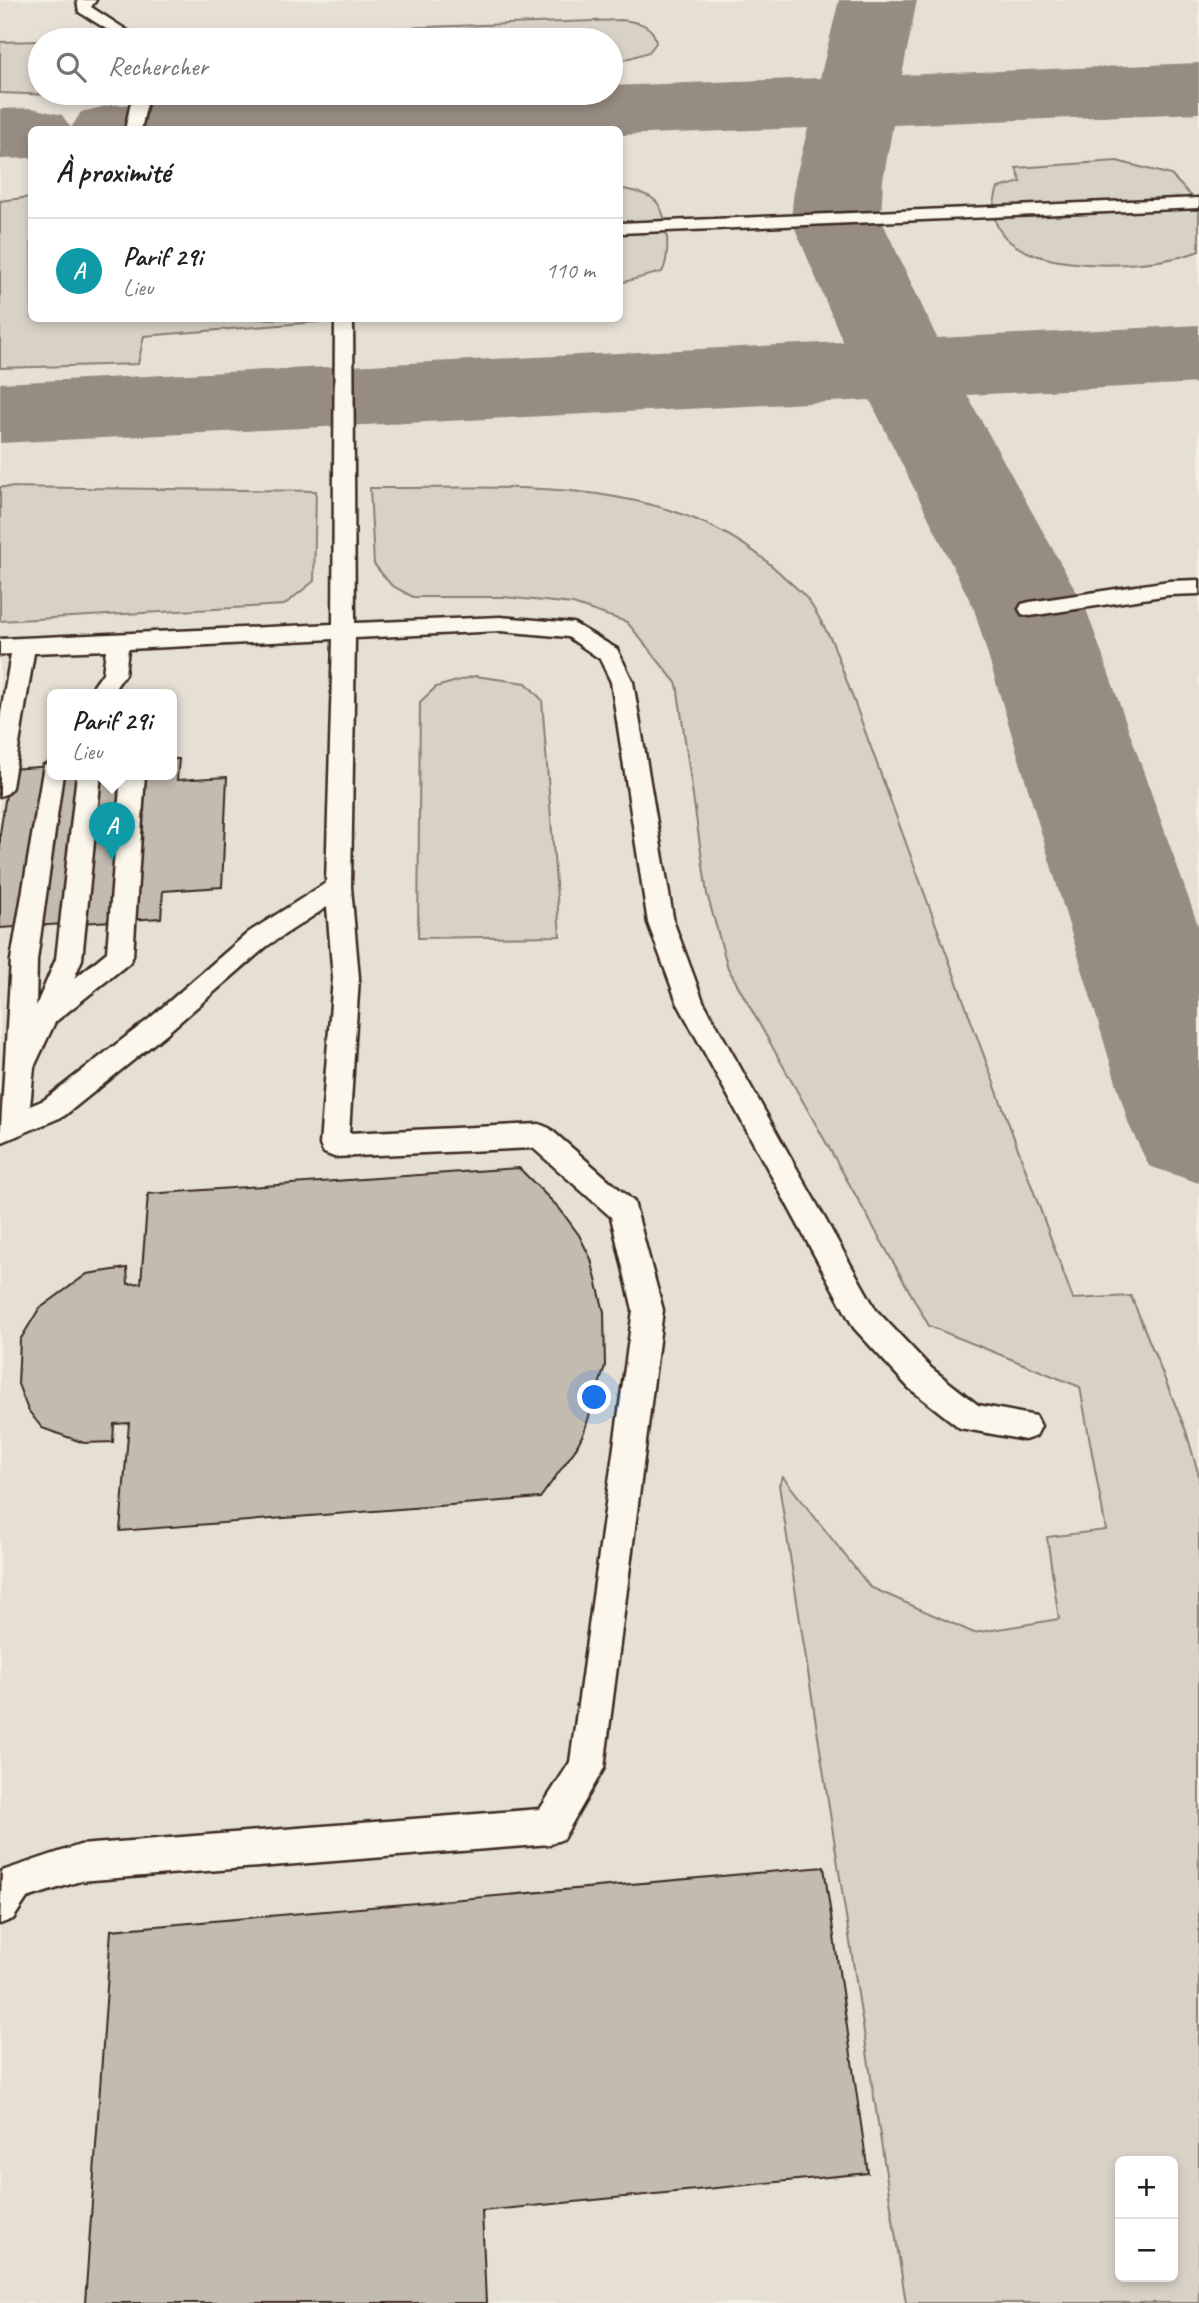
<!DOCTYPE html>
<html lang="fr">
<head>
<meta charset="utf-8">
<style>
  :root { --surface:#fff; --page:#f2f2f2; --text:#202124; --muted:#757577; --line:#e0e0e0; --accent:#d93025 }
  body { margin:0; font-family:Caveat,sans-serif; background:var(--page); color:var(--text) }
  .controls { position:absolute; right:21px; bottom:21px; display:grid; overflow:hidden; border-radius:10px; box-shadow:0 4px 10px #0003 }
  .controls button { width:63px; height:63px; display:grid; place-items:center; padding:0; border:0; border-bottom:2px solid var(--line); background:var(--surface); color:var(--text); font:35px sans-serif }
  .you { position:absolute; left:595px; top:1398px; width:24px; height:24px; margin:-18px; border:5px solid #fff; border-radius:50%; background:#1a73e8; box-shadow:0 0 0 10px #1a73e833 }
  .badge { display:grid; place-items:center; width:46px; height:46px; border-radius:50%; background:var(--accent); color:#fff; font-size:23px; font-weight:700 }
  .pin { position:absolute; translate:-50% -58px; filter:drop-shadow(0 2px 4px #0008) }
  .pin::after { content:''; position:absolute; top:37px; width:24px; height:21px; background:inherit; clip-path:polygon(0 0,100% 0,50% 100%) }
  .popup { position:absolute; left:47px; top:689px; width:130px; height:91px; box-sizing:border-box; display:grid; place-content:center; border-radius:10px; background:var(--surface); filter:drop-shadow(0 2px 5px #0005); font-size:23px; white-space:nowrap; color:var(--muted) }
  .popup b { font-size:26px; color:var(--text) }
  .popup::after { content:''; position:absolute; left:50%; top:100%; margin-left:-14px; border:14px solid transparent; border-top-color:var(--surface) }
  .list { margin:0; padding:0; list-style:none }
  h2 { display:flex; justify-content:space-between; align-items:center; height:91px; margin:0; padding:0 28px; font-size:30px }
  h2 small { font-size:23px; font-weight:400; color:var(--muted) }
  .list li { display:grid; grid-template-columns:46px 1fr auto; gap:21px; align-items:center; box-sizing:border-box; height:105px; padding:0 28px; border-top:2px solid var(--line) }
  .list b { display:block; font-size:26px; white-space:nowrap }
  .list p { margin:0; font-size:23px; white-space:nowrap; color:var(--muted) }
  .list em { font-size:23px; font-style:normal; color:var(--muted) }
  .icon { flex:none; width:38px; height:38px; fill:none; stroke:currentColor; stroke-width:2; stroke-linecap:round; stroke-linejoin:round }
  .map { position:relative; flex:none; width:1199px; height:2303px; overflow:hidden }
  .search { position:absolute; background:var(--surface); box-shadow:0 4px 10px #0003; left:28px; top:28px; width:595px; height:77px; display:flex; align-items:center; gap:18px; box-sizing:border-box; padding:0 24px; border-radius:38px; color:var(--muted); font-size:26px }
  .panel { position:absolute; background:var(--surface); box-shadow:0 4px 10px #0003; left:28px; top:126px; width:595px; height:196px; border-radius:10px }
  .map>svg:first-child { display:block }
  .built { fill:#e5dfd4; fill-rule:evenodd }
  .green { fill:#d8d1c6; stroke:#8a7e72; stroke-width:2; fill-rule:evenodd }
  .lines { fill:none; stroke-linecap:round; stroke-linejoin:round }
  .taxiway { fill:#978c81; fill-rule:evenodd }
  .building { fill:#c3bbb0; stroke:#3b2a1e; stroke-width:2 }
  .lane-casing { stroke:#3b2a1e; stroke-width:5 }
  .lane { fill:#fbf7ec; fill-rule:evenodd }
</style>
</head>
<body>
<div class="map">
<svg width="1199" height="2303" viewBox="0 0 1199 2303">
  <rect width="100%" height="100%" fill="#f3efe4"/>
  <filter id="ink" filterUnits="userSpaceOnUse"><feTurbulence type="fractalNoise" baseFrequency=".0143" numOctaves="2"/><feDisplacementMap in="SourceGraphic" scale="14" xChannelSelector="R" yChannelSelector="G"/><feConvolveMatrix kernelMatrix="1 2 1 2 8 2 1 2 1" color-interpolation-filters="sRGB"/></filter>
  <g filter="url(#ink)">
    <!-- built -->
    <path class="built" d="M0,0H1199V2303H0ZM40,40H611V93H40ZM32,130H620V318H32ZM52,694H172V774H52ZM1120,2161H1173V2277H1120Z"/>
    <!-- green -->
    <path class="green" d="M621,20C638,22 654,24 656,43L649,52L611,64V40H54Z
      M40,41V93H259L162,99L0,93V42Z
      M1117,161L1171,175L1199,204V251C1151,271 964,282 998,188L1021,182L1016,168Z
      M620,188C631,191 643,192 652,198C669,209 671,257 662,272L620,283Z
      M31,197L32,318L354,319L144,336L138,364L0,368V201Z
      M0,487L316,491L314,581L284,605L0,621Z
      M370,488C506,489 674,471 781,574C789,582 800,590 808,600C817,612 824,628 832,641L1073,1299L1131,1296L1186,1431L1199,1476V2303H906L779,1485L783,1477L870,1587L974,1633L1059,1619L1047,1537L1106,1530L1080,1387L929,1326L728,968L707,894L677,684L627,622L573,604L504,597H413L391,585L374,564ZM1120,2161H1173V2277H1120Z
      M475,676L526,683L542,700L560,936L418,938L420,702L436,687Z"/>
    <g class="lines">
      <!-- taxiway -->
      <path class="taxiway" d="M839,0H917L902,75L1199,63V113L893,125L883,180L881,219L937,338L1199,325V383L967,395L1086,609L1199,928V1183L1149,1166L1129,1125L974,609L870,400L0,443V383L843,342L791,219L795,180L808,128L620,135V130H32V158L0,159V109L32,108L62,115L71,128L81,112L111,105L426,93H611V86L820,78Z"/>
    </g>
    <!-- building -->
    <path class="building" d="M172,759H179L177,780L227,777L222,887L163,891L161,918L0,928V833L10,769L52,766V774H172Z
      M519,1168L559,1208L579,1235L591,1259L604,1312L605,1366L584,1432L575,1450L540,1498L120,1531L129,1423L114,1424L113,1442L84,1443L42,1428L28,1410L18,1384L20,1340L39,1309L87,1274L127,1268L128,1284L141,1283L148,1194Z
      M824,1867L868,2173L482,2211L486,2303H85L111,1930Z"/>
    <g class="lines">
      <!-- lane casing -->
      <g class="lane-casing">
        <path id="lane" d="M77,0H96L91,7L142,40H124L79,12Z
          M133,93H149L141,130H125Z
          M1199,198V208L620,233V223Z
          M335,318H353L355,623L500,617L573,623L617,649L633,682L674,923L703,1001L876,1310L931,1368L978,1405L1036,1416L1041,1426L1036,1436L1025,1440L960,1428L909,1388L854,1328L677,1002L648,923L611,682L600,659L568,637L500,631L355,638L351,887L359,978L349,1133L539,1124L549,1128L634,1202L663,1310L604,1768L563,1839L550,1844L80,1881L27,1898L13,1919L0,1924L2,1871L80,1845L540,1809L570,1762L633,1310L611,1217L533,1148L334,1157L324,1153L320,1145L333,978L327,907L267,946L167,1033L64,1116L0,1143L11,960L44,765L52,763V774H63L37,960L36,1006L56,959L77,774H101L82,959L74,979L107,952L121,774H145L133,956L129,963L55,1022L34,1067L30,1106L44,1100L149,1019L249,932L326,883L333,639L128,649L125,674L111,694H88L103,673L106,650L34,653L12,787L8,793L0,796V719L11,654L0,655V639L333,624Z
          M1199,580V594L1169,595L1030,616L1022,614L1019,609L1022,604L1030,602L1169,581Z"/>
      </g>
      <!-- lane -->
      <use href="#lane" class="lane"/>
    </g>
  </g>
</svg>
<div class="controls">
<button>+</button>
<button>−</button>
</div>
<div class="you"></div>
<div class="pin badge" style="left:112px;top:860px;background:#0f9aa8">A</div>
<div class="popup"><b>Parif 29i</b>Lieu</div>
<div class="search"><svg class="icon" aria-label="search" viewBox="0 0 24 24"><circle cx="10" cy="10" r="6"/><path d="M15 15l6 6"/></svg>Rechercher</div>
<section class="panel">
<h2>À proximité<small></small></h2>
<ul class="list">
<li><span class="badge" style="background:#0f9aa8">A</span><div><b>Parif 29i</b><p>Lieu</p></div><em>110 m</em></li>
</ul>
</section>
</div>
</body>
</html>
